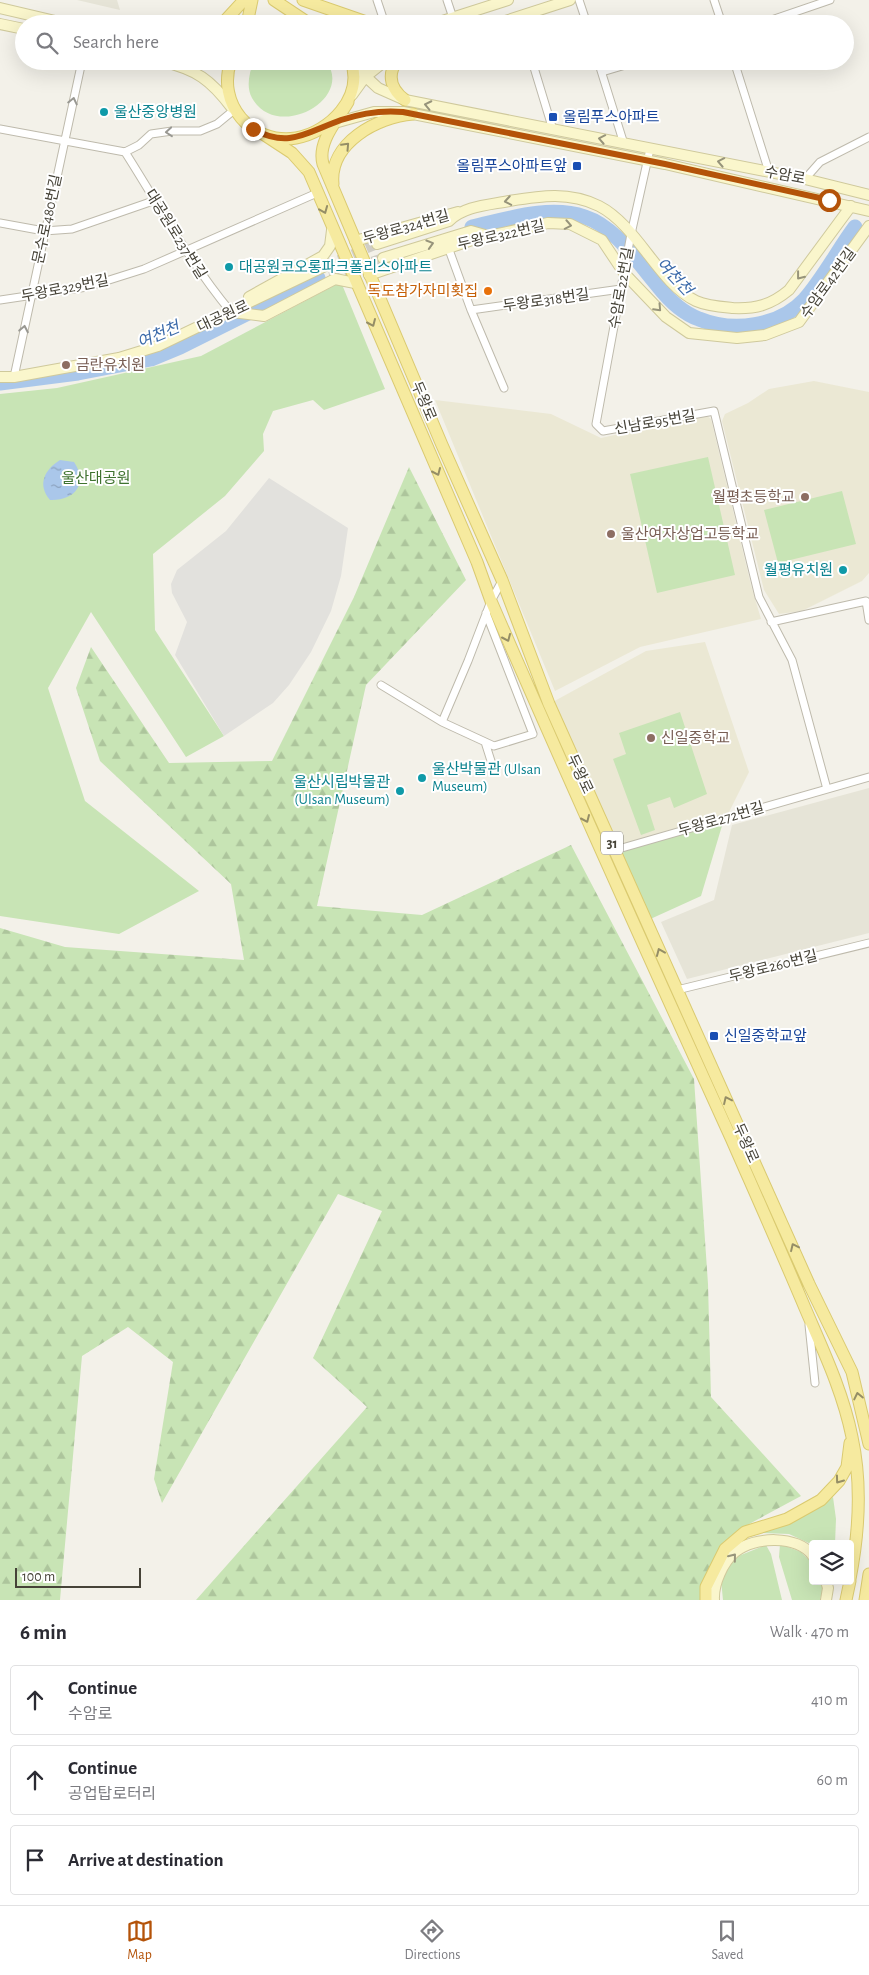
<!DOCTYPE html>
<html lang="en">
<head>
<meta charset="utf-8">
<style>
  :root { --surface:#fff; --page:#f7f7f7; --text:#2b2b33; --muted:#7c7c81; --line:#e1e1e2; --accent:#b45309 }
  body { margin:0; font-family:"Alegreya Sans","Noto Sans KR",sans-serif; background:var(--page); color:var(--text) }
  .controls { position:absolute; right:15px; bottom:15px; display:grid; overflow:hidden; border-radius:5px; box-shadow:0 5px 20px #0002 }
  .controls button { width:45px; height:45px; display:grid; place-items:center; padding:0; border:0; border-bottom:1px solid var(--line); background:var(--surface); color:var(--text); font:25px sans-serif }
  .scale { position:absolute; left:15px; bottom:12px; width:126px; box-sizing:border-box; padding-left:5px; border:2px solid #464338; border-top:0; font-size:14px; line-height:18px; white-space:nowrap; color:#464338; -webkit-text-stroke:4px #fff; paint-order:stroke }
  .stop { position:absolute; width:15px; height:15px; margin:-11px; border:4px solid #b45309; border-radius:50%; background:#fff }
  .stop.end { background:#b45309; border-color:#fff; box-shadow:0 1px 5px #0008 }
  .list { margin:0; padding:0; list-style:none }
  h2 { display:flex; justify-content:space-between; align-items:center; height:65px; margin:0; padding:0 20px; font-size:21px }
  h2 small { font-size:16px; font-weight:400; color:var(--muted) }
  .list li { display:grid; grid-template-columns:32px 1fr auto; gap:15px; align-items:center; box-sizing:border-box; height:70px; margin:0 10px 10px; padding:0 10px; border:1px solid var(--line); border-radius:5px }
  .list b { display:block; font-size:19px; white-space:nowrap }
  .list p { margin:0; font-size:16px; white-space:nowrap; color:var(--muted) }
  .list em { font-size:16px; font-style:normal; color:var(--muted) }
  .icon { flex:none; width:28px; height:28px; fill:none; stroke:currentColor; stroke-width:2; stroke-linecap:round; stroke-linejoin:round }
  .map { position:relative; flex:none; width:869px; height:1600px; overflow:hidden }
  .search { position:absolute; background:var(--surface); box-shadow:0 5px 20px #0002; left:15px; right:15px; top:15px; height:55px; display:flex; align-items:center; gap:12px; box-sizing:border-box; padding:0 18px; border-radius:28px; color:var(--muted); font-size:19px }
  .sheet { height:305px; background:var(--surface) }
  nav { display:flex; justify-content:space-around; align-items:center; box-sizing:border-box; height:70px; border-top:1px solid var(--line); background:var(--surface); font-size:14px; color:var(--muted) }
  nav a { display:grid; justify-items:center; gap:2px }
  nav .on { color:var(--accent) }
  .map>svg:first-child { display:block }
  .residential { fill:#e6e4d7 }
  .education { fill:#ebe8d4 }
  .green { fill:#c8e4b5 }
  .forest { fill:url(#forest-firs) }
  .parking { fill:#e2e1dd }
  .water { fill:url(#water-ripples) }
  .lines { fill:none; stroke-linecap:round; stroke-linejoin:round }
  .river { stroke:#aac7ea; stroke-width:15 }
  .secondary-tunnel { stroke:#d0cec6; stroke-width:10; stroke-dasharray:10 5; stroke-linecap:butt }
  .street-casing { stroke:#bebaac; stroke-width:9 }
  .secondary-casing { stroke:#cfc99c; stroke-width:12 }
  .primary-casing { stroke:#daca70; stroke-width:13 }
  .street { stroke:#fff; stroke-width:7 }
  .secondary { stroke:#faf6cc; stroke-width:10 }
  .primary { stroke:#f6ea9f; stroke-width:11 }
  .oneway { stroke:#999892 }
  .oneway2 { stroke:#97947b }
  .oneway3 { stroke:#958e66 }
  .route { stroke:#b45309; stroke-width:6 }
  .culture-dot { fill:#0f9aa8; stroke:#fff; stroke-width:2 }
  .transit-dot { fill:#1a4fb4; stroke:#fff; stroke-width:2 }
  .food-dot { fill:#e8710a; stroke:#fff; stroke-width:2 }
  .education-dot { fill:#8d6e63; stroke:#fff; stroke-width:2 }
  .labels { text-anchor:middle; stroke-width:4; stroke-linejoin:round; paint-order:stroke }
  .shield { fill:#fff; stroke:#7e7b74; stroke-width:1 }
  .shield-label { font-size:14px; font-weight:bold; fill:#464338 }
  .culture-label { font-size:15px; fill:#0d838f; stroke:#fff; text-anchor:start }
  .transit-label { font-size:15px; fill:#164399; stroke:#fff; text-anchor:start }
  .street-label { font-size:15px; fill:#464338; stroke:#fff }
  .food-label { font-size:15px; fill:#c56008; stroke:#fff; text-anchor:end }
  .education-label { font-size:15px; fill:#785e54; stroke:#fff; text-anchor:start }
  .park-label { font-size:15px; fill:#3f7330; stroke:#fff }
  .water-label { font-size:16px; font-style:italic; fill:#3a69a9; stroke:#fff }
</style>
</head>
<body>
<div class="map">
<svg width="869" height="1600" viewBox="0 0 869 1600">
  <defs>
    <pattern id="forest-firs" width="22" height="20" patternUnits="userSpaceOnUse" patternTransform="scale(1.25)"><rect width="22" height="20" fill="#c8e4b5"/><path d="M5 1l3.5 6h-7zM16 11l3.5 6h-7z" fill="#adc59c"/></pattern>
    <pattern id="water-ripples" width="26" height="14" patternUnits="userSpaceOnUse" patternTransform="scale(1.25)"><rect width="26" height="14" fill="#aac7ea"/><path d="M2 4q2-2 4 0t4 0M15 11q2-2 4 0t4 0" fill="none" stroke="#8ca3bf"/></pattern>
  </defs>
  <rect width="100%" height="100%" fill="#f3f1e9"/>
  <!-- residential -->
  <path class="residential" d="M77,0H117L120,10Z
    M869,788V933L687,979L661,922L714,900L732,825Z"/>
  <!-- education -->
  <path class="education" d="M814,381L869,392V573L862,581L802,611L779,614L764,590L722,421L725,414L748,403L769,389Z
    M435,400L551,414L601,438L706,415L711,419L751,585L761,619L640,647L555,691Z
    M705,642L749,772L728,814L615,850L549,704L646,651Z"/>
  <!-- green -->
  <path class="green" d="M254,61H326C355,99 277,142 252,98C246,87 249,73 254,61Z
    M341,282L385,389L324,410L313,400L273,411L263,434L264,451L225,496L153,554L155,630L224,736L186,757L91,612L48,688L85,801L199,891L119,934L0,916V394L57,388L201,356Z
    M708,457L735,575L657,593L630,474Z
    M842,491L856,544L778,563L764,510Z
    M680,712L707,794L674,808L670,797L647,805L655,830L641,835L613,759L626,754L619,733Z
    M724,819L701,896L646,921L615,850Z
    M833,1497L836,1519L835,1544L813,1545L789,1534L760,1533L791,1521L828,1501Z
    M780,1544L801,1552L813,1564V1581H821L823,1588L820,1600H792L779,1557Z
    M766,1545L771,1554L782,1600H723L721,1580L731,1559Z"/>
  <!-- forest -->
  <path class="forest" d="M409,467L466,580L366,685L317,906L422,915L571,845L694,1079L708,1284L711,1397L801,1496L740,1529L702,1581L701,1600H196L367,1407L313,1358L382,1211L338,1194L162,1503L154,1479L173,1362L128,1327L82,1356L60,1600H0V928L65,947L244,960L231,884L100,761L76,688L91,647L169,763L272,761L354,597Z"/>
  <!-- parking -->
  <path class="parking" d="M269,478L348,528L341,576L331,611L311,652L289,685L273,703L224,736L175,655L187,622L172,593L171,584L177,570L226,531Z"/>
  <!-- water -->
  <path class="water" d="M60,460L74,462C89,484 74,501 50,500C37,485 44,470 60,460Z"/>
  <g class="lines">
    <!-- river -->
    <path class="river" d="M472,227C508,219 549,205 585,217C616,227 637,262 658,286C669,300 682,313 699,319C733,333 779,327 805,299C824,277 838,250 855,227
      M0,383L78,373L151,359L180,347L318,278"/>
    <!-- secondary-tunnel -->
    <path class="secondary-tunnel" d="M325,266L377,244
      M330,277L383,258"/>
    <!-- street casing -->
    <g class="street-casing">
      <path id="street" d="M377,0L385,24
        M447,0L453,18
        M579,0L587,24
        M714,0L722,24
        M760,24L830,0
        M532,61L553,130
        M598,61L624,144
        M734,61L769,172
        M602,72L639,61
        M0,129L125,152L139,145L151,134L172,131H200L217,124L234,110
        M650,149L631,234L596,424L603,431L714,411L759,597L792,660L827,789
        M125,152C160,207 190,263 231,312
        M805,179L820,162L869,137
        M0,223L44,231L72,229L156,200
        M448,247L471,310L504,388
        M0,300L87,287L144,269L317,193
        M471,310L621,289
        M14,377L82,61
        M486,613L533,734L494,746L442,722L468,661L491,601L502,581
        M771,622L866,601L869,620
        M381,685L442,722
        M485,742L491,761
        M615,850L869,777
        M677,990L869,943
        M809,1325L815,1383"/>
    </g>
    <!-- secondary casing -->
    <g class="secondary-casing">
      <path id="secondary" d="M0,8L68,24
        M0,24L24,29
        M433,24L508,0
        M496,24L570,0
        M161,61C197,70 210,79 232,108
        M352,64L378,88L405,100L805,179L869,195
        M352,95L365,77L385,61
        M331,124L374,112H403L665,164L869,211
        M355,241L458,212
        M377,244L449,221C464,206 489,205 509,201C540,196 569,191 599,206C638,226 659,284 696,301C707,306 722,307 733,308C756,309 771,305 789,290L851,206
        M383,258L471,231L485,235
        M369,275L475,239L548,223L570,224L602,240L624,273L666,317L689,333L737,338L765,335L799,322L869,226
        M249,297L323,256L330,246L332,230
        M232,312L264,316L335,279L355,283
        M0,377H14L119,358L158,346L325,266
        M826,1581L828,1588L826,1600
        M714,1600C713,1584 723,1562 735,1552C754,1536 798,1535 813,1556"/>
    </g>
    <!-- primary casing -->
    <g class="primary-casing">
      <path id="primary" d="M274,0L310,24
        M303,0L372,24
        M222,24L244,0
        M247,24L252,0
        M231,61C216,103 251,145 296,138C330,132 364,97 351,61
        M397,61C386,76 392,90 405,100
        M348,102C337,121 317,142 323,164L442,445L502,580L549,704L809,1284L852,1372L869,1444
        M263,134L292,153L309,172L477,562L491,601C569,781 650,960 731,1138C756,1195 781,1251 805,1308C823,1350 843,1392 852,1437C862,1483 859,1533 850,1579
        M333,184C329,143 377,117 413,114
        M706,1600V1587L725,1549L745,1532L787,1519L821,1500L839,1481L847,1467L850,1443
        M846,1600L850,1581
        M865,1600L869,1574"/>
    </g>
    <!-- street -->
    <use href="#street" class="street"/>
    <!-- secondary -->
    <use href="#secondary" class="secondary"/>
    <!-- primary -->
    <use href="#primary" class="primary"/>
  </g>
  <!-- one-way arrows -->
  <defs><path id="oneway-chevron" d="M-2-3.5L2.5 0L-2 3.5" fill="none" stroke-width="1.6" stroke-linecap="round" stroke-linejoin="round" transform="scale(1.25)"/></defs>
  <g class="oneway">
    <use href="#oneway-chevron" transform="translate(73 101) rotate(-77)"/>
    <use href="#oneway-chevron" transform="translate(169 132) rotate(175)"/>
    <use href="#oneway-chevron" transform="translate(24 329) rotate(-79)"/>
  </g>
  <g class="oneway2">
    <use href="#oneway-chevron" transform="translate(428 105) rotate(-168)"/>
    <use href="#oneway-chevron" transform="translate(602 139) rotate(-169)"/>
    <use href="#oneway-chevron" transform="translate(721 162) rotate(-169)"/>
    <use href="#oneway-chevron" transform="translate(508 201) rotate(170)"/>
    <use href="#oneway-chevron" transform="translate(568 225) rotate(11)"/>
    <use href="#oneway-chevron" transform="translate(430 244) rotate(-17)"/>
    <use href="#oneway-chevron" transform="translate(800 276) rotate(128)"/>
    <use href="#oneway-chevron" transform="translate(658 308) rotate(47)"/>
    <use href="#oneway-chevron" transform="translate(733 1557) rotate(-51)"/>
  </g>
  <g class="oneway3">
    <use href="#oneway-chevron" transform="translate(346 146) rotate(-47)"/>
    <use href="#oneway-chevron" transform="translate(324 210) rotate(68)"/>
    <use href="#oneway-chevron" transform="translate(372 323) rotate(66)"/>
    <use href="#oneway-chevron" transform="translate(437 472) rotate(66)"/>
    <use href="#oneway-chevron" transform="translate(507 638) rotate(66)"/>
    <use href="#oneway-chevron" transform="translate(586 819) rotate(66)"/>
    <use href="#oneway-chevron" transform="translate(660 952) rotate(-113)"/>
    <use href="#oneway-chevron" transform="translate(727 1100) rotate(-115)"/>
    <use href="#oneway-chevron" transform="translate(794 1247) rotate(-115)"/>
    <use href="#oneway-chevron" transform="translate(858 1396) rotate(-102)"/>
    <use href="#oneway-chevron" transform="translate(839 1480) rotate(126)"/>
  </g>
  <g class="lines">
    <!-- route -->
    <path class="route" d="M253,129C289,149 307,132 341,120C362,113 382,110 403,112L665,164L829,200"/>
  </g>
  <!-- markers -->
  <g class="culture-dot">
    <circle cx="104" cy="112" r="5"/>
    <circle cx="229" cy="267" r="5"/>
    <circle cx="843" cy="570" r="5"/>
    <circle cx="422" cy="778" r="5"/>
    <circle cx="400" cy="791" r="5"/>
  </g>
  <g class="transit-dot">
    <rect x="548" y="112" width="10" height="10" rx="2.5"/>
    <rect x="572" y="161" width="10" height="10" rx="2.5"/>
    <rect x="709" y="1031" width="10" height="10" rx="2.5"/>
  </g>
  <circle class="food-dot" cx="488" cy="291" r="5"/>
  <g class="education-dot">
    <circle cx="66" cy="365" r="5"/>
    <circle cx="805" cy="497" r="5"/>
    <circle cx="611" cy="534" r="5"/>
    <circle cx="651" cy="738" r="5"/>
  </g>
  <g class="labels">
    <!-- shield labels -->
    <rect class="shield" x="601" y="831.5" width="22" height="23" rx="4"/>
    <g class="shield-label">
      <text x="612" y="848">31</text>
    </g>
    <!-- culture labels -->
    <g class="culture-label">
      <text x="114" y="117">울산중앙병원</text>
      <text x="239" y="272">대공원코오롱파크폴리스아파트</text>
      <text x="833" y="575" text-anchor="end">월평유치원</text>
      <text x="432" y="774">울산박물관 (Ulsan<tspan x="432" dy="17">Museum)</tspan></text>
      <text x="390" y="787" text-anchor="end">울산시립박물관<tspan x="390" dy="17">(Ulsan Museum)</tspan></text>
    </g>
    <!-- transit labels -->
    <g class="transit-label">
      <text x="563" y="122">올림푸스아파트</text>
      <text x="567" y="171" text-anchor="end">올림푸스아파트앞</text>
      <text x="724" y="1041">신일중학교앞</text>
    </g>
    <!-- street labels -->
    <g class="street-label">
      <text transform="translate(785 175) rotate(11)" y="5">수암로</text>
      <text transform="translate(47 219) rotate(-78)" y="5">문수로480번길</text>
      <text transform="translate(406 227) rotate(-16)" y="5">두왕로324번길</text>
      <text transform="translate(176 234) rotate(58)" y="5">대공원로237번길</text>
      <text transform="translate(501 235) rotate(-13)" y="5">두왕로322번길</text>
      <text transform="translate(828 283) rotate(-54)" y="5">수암로42번길</text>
      <text transform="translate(65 288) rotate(-11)" y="5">두왕로329번길</text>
      <text transform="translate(621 288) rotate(-80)" y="5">수암로22번길</text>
      <text transform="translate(546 300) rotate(-8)" y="5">두왕로318번길</text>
      <text transform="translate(223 316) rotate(-25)" y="5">대공원로</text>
      <text transform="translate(424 401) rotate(67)" y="5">두왕로</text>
      <text transform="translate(655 422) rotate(-10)" y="5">신남로95번길</text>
      <text transform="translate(580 774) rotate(65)" y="5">두왕로</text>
      <text transform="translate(721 819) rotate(-16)" y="5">두왕로272번길</text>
      <text transform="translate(773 966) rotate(-14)" y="5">두왕로260번길</text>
      <text transform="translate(746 1143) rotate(66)" y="5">두왕로</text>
    </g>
    <!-- food labels -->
    <g class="food-label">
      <text x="478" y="296">독도참가자미횟집</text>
    </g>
    <!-- education labels -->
    <g class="education-label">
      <text x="76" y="370">금란유치원</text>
      <text x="795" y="502" text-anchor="end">월평초등학교</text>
      <text x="621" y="539">울산여자상업고등학교</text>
      <text x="661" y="743">신일중학교</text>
    </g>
    <!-- park labels -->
    <g class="park-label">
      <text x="96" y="483">울산대공원</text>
    </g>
    <!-- water labels -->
    <g class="water-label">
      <text transform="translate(675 276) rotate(47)" y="6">여천천</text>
      <text transform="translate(158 334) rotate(-23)" y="6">여천천</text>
    </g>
  </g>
</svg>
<div class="controls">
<button><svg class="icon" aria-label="layers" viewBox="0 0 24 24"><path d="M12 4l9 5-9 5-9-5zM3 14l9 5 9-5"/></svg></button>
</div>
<div class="scale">100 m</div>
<div class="stop" style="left:829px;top:200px"></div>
<div class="stop end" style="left:253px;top:129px"></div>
<div class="search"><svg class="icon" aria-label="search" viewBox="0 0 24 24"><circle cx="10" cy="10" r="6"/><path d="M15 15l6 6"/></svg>Search here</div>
</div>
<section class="sheet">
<h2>6 min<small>Walk · 470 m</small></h2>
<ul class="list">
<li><svg class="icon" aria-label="ahead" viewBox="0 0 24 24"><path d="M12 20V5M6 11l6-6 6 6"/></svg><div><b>Continue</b><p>수암로</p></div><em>410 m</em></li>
<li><svg class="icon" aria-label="ahead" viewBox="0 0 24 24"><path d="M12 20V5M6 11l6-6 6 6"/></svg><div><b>Continue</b><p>공업탑로터리</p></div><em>60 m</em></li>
<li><svg class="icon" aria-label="arrive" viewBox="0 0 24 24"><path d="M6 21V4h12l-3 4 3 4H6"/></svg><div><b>Arrive at destination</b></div></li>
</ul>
</section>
<nav>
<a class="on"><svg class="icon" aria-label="map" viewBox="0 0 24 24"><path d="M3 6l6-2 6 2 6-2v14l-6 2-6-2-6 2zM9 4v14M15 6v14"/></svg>Map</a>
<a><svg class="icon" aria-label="directions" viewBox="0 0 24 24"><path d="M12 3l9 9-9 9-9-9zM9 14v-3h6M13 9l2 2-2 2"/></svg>Directions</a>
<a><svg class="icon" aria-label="saved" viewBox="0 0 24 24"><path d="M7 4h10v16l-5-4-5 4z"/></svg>Saved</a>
</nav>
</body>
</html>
